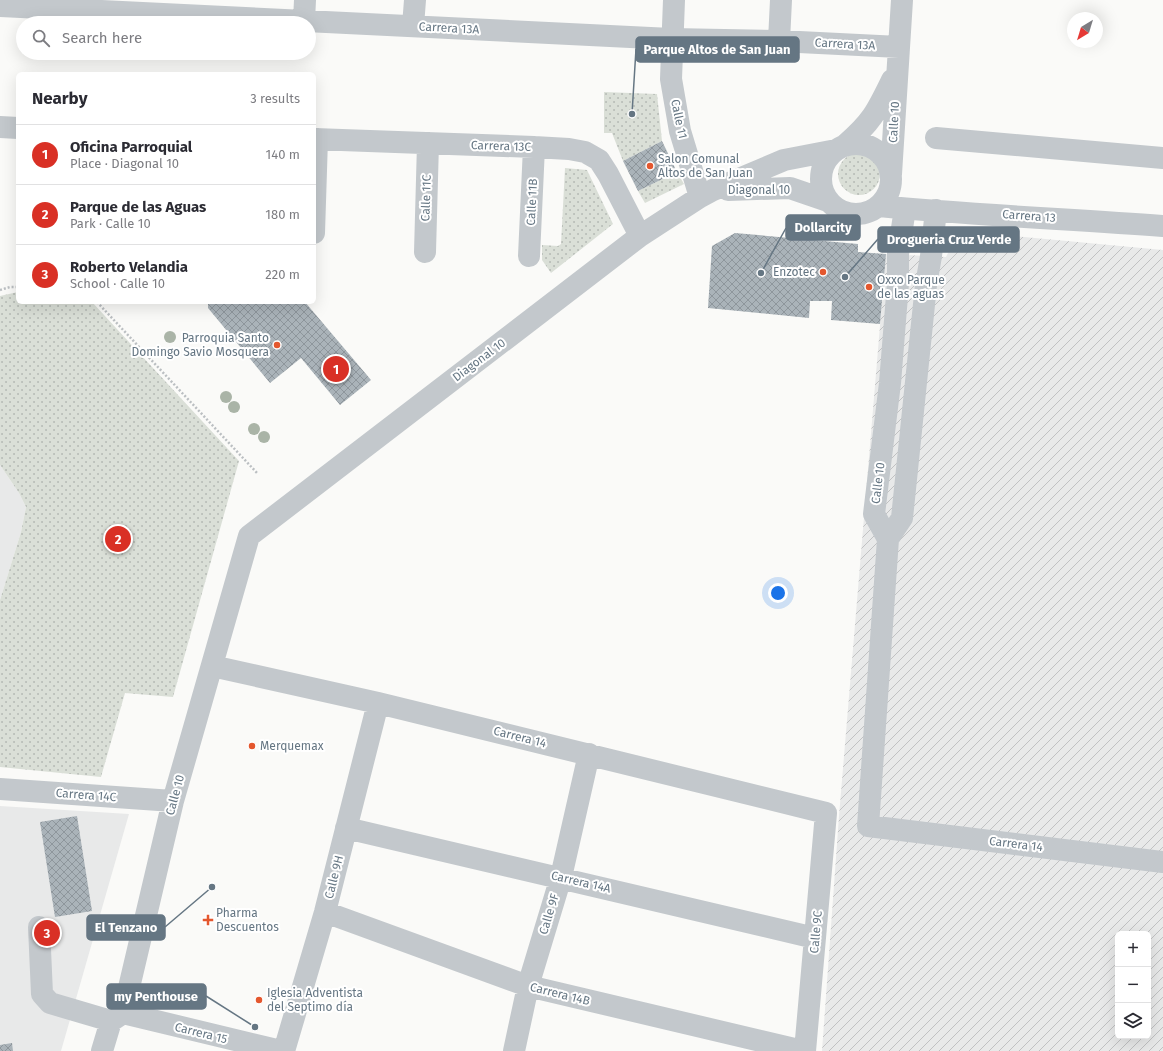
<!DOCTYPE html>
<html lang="en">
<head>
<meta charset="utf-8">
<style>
  :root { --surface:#fff; --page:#f7f7f7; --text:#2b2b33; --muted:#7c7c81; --line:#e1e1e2; --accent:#d93025 }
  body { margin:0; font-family:"Fira Sans",sans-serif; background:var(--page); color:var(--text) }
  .controls { position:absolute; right:12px; bottom:12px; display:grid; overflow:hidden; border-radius:6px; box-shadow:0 4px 16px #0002 }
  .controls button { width:36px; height:36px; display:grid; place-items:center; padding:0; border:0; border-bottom:1px solid var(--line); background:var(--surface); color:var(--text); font:20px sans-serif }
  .compass { position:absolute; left:1067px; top:12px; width:36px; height:36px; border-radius:50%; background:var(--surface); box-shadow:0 4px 16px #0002; rotate:218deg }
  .you { position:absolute; left:778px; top:593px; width:14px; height:14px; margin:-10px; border:3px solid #fff; border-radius:50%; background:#1a73e8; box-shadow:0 0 0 6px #1a73e833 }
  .badge { display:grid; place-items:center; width:26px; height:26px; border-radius:50%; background:var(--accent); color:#fff; font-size:13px; font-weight:700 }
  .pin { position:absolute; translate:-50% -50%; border:2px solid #fff; box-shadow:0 1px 4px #0006 }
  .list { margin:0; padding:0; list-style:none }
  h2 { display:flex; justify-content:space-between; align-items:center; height:52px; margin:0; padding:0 16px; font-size:17px }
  h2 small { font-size:13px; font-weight:400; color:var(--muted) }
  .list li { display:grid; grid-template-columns:26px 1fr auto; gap:12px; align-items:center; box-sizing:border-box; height:60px; padding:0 16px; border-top:1px solid var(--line) }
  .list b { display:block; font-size:15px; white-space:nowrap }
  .list p { margin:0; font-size:13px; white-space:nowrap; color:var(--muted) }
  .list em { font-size:13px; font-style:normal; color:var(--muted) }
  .icon { flex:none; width:22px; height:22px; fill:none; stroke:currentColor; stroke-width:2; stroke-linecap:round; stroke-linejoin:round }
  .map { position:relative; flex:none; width:1163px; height:1051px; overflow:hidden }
  .search { position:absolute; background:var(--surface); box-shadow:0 4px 16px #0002; left:16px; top:16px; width:300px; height:44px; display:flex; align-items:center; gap:10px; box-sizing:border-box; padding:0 14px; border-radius:22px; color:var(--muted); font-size:15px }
  .panel { position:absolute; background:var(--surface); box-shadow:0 4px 16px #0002; left:16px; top:72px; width:300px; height:232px; border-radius:6px }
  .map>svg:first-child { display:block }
  .built { fill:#e8e9e9 }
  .industrial { fill:url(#industrial-furrows); fill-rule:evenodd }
  .green { fill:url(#green-dots) }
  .building { fill:url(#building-cross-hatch) }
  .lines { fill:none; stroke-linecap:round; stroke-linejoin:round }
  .path { stroke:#bbbfc2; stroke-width:2.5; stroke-dasharray:2 2; stroke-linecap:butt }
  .minor { stroke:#c3c8cc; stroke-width:22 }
  .tree { fill:#aab4a7 }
  .poi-dot { fill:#e4572e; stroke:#fff; stroke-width:1.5 }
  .labels { text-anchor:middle; stroke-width:4; stroke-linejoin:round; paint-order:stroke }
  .street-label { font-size:12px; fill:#657683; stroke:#fff }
  .poi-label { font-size:12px; fill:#657683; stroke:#fff; text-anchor:start }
  .leader { fill:none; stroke:#657683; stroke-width:1.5 }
  .callout-dot { fill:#657683; stroke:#fff; stroke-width:1.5 }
  .callout { fill:#657683; stroke:#657683; stroke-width:1.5 }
  .callout-label { font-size:13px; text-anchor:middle; font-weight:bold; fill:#fff }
</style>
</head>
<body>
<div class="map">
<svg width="1163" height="1051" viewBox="0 0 1163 1051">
  <defs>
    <pattern id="industrial-furrows" width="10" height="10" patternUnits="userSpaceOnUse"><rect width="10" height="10" fill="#e8e9e9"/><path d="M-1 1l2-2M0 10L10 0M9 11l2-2" fill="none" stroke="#c0c1c2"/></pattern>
    <pattern id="green-dots" width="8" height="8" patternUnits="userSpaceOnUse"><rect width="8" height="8" fill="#dadfd7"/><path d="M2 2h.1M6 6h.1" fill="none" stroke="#b4b9b4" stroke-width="1.8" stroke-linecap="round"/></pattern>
    <pattern id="building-cross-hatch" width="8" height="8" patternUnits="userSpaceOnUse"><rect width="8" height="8" fill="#aab3b9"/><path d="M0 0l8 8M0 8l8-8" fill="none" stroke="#8e969c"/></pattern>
  </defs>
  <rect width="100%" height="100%" fill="#fafaf8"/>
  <!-- built -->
  <path class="built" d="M0,465L19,493L26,507L21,532L0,600Z
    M0,806L129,814L61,1051H0Z"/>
  <!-- industrial -->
  <path class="industrial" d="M959,231L1163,250V1051H822L839,816L886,254L946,257ZM1118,934H1148V1036H1118Z"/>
  <!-- green -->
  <path class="green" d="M604,92L657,94L662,141L623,161L612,133H604Z
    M838 174a21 21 0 1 1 42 0a21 21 0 1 1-42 0Z
    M565,168L587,170L613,224L551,273L542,260V245L558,246L561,244Z
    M677,172L684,184L645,203L638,191Z
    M18,292V302H92L239,461L173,697L125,693L101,777L0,767V600L21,532L26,507L19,493L0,465V296Z"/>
  <!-- building -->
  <path class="building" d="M662,141L677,172L638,191L623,161Z
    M735,233L858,244V252L886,254L880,324L831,320L832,301H810L809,318L708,308L712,246Z
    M208,302H305L371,380L340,405L301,358L270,383L208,308Z
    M77,816L92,911L55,917L40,822Z
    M12,1043L13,1051H0V1045Z"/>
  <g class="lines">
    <!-- path -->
    <path class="path" d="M0,290L10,287H18
      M97,302L258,474"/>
    <!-- minor -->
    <path class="minor" d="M674,0L671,79L680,131L700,197
      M0,6L671,39L779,41L899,47
      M304,21L305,0
      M413,26L415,0
      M779,41L781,0
      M0,127L18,128
      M936,138L1163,158
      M314,139L534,147L569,149L585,152L599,160L608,174L640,236
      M821 179a35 35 0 1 1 70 0a35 35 0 1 1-70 0Z
      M845,145C872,122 877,111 892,80
      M891,174L902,0
      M728,190L790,188L828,201
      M879,206C973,215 1068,219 1163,226
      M905,209L898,254V283L890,383L874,514L888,539L868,826L1163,862
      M314,233L317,139
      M425,252L428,143
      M529,256L534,147
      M888,539L902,518L926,285L931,256L936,210
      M212,666L378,703L826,813L805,1051
      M0,789L173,801
      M346,828L815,938
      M325,912L528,986L803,1051
      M39,927L42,994L50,1003L111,1021
      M123,1013L281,1051
      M102,1051L111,1021L123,1013L173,801L249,536L640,236L700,197L713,190L784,160L836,150
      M284,1051L325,912L378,703
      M514,1051L528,986L561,877L589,754"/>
  </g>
  <!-- trees -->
  <g class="tree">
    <circle cx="170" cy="337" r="6"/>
    <circle cx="226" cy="397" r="6"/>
    <circle cx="234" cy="407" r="6"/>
    <circle cx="254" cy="429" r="6"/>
    <circle cx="264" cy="437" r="6"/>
  </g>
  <!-- markers -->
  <g class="poi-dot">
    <circle cx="650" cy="166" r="4"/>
    <circle cx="823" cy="272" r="4"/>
    <circle cx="869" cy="287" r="4"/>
    <circle cx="277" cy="345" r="4"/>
    <circle cx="252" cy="746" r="4"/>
    <path d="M206 914h4v4h4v4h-4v4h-4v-4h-4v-4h4z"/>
    <circle cx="259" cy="1000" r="4"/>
  </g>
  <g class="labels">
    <!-- street labels -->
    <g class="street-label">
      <text transform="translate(449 28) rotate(3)" y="4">Carrera 13A</text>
      <text transform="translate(845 44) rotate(3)" y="4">Carrera 13A</text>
      <text transform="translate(679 119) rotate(78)" y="4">Calle 11</text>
      <text transform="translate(894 122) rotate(-87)" y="4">Calle 10</text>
      <text transform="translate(501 146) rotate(2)" y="4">Carrera 13C</text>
      <text x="759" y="194">Diagonal 10</text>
      <text transform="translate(426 198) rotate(-88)" y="4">Calle 11C</text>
      <text transform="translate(532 202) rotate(-87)" y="4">Calle 11B</text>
      <text transform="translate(1029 216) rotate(4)" y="4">Carrera 13</text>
      <text transform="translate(479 360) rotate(-37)" y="4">Diagonal 10</text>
      <text transform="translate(878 483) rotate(-83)" y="4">Calle 10</text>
      <text transform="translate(520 737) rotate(14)" y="4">Carrera 14</text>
      <text transform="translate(86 795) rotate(4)" y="4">Carrera 14C</text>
      <text transform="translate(175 795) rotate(-75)" y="4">Calle 10</text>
      <text transform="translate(1016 844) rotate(7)" y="4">Carrera 14</text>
      <text transform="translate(334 877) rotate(-76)" y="4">Calle 9H</text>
      <text transform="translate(581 882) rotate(13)" y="4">Carrera 14A</text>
      <text transform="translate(549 914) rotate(-73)" y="4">Calle 9F</text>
      <text transform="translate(816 932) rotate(-85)" y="4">Calle 9C</text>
      <text transform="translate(560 994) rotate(14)" y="4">Carrera 14B</text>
      <text transform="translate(201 1033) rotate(14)" y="4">Carrera 15</text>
    </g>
    <!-- poi labels -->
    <g class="poi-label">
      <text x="658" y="163">Salon Comunal<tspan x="658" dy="14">Altos de San Juan</tspan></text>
      <text x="815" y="276" text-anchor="end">Enzotec</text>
      <text x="877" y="284">Oxxo Parque<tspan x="877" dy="14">de las aguas</tspan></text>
      <text x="269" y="342" text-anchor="end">Parroquia Santo<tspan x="269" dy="14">Domingo Savio Mosquera</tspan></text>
      <text x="260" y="750">Merquemax</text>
      <text x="216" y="917">Pharma<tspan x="216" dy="14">Descuentos</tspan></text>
      <text x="267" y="997">Iglesia Adventista<tspan x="267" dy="14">del Septimo día</tspan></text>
    </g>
  </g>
  <!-- callouts -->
  <path class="leader" d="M632 114L636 49M761 273L786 228M845 277L878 239M212 887L165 927M255 1027L206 996"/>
  <g class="callout-dot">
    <circle cx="632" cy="114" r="4"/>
    <circle cx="761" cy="273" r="4"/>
    <circle cx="845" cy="277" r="4"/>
    <circle cx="212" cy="887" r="4"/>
    <circle cx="255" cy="1027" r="4"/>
  </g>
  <g class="callout">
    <rect x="636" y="37" width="163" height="25" rx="4"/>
    <rect x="786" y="215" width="74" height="25" rx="4"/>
    <rect x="878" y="227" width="141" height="25" rx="4"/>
    <rect x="87" y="915" width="78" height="25" rx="4"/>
    <rect x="107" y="984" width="99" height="25" rx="4"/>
  </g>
  <g class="callout-label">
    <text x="717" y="54">Parque Altos de San Juan</text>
    <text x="823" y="232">Dollarcity</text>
    <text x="949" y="244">Drogueria Cruz Verde</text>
    <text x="126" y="932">El Tenzano</text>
    <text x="156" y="1001">my Penthouse</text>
  </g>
</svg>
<div class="controls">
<button>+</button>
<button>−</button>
<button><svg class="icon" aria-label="layers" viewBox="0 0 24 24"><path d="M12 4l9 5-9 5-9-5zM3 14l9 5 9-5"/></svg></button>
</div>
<svg class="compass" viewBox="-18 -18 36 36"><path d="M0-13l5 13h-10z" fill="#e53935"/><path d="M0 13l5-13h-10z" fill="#7c7c81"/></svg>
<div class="you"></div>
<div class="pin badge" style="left:336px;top:369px">1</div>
<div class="pin badge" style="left:118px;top:539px">2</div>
<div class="pin badge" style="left:47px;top:933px">3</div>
<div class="search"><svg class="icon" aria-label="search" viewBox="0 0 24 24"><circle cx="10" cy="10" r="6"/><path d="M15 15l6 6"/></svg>Search here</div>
<section class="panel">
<h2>Nearby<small>3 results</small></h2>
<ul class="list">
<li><span class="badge">1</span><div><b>Oficina Parroquial</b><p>Place · Diagonal 10</p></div><em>140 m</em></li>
<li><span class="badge">2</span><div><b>Parque de las Aguas</b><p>Park · Calle 10</p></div><em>180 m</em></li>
<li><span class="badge">3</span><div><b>Roberto Velandia</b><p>School · Calle 10</p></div><em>220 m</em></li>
</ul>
</section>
</div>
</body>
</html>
